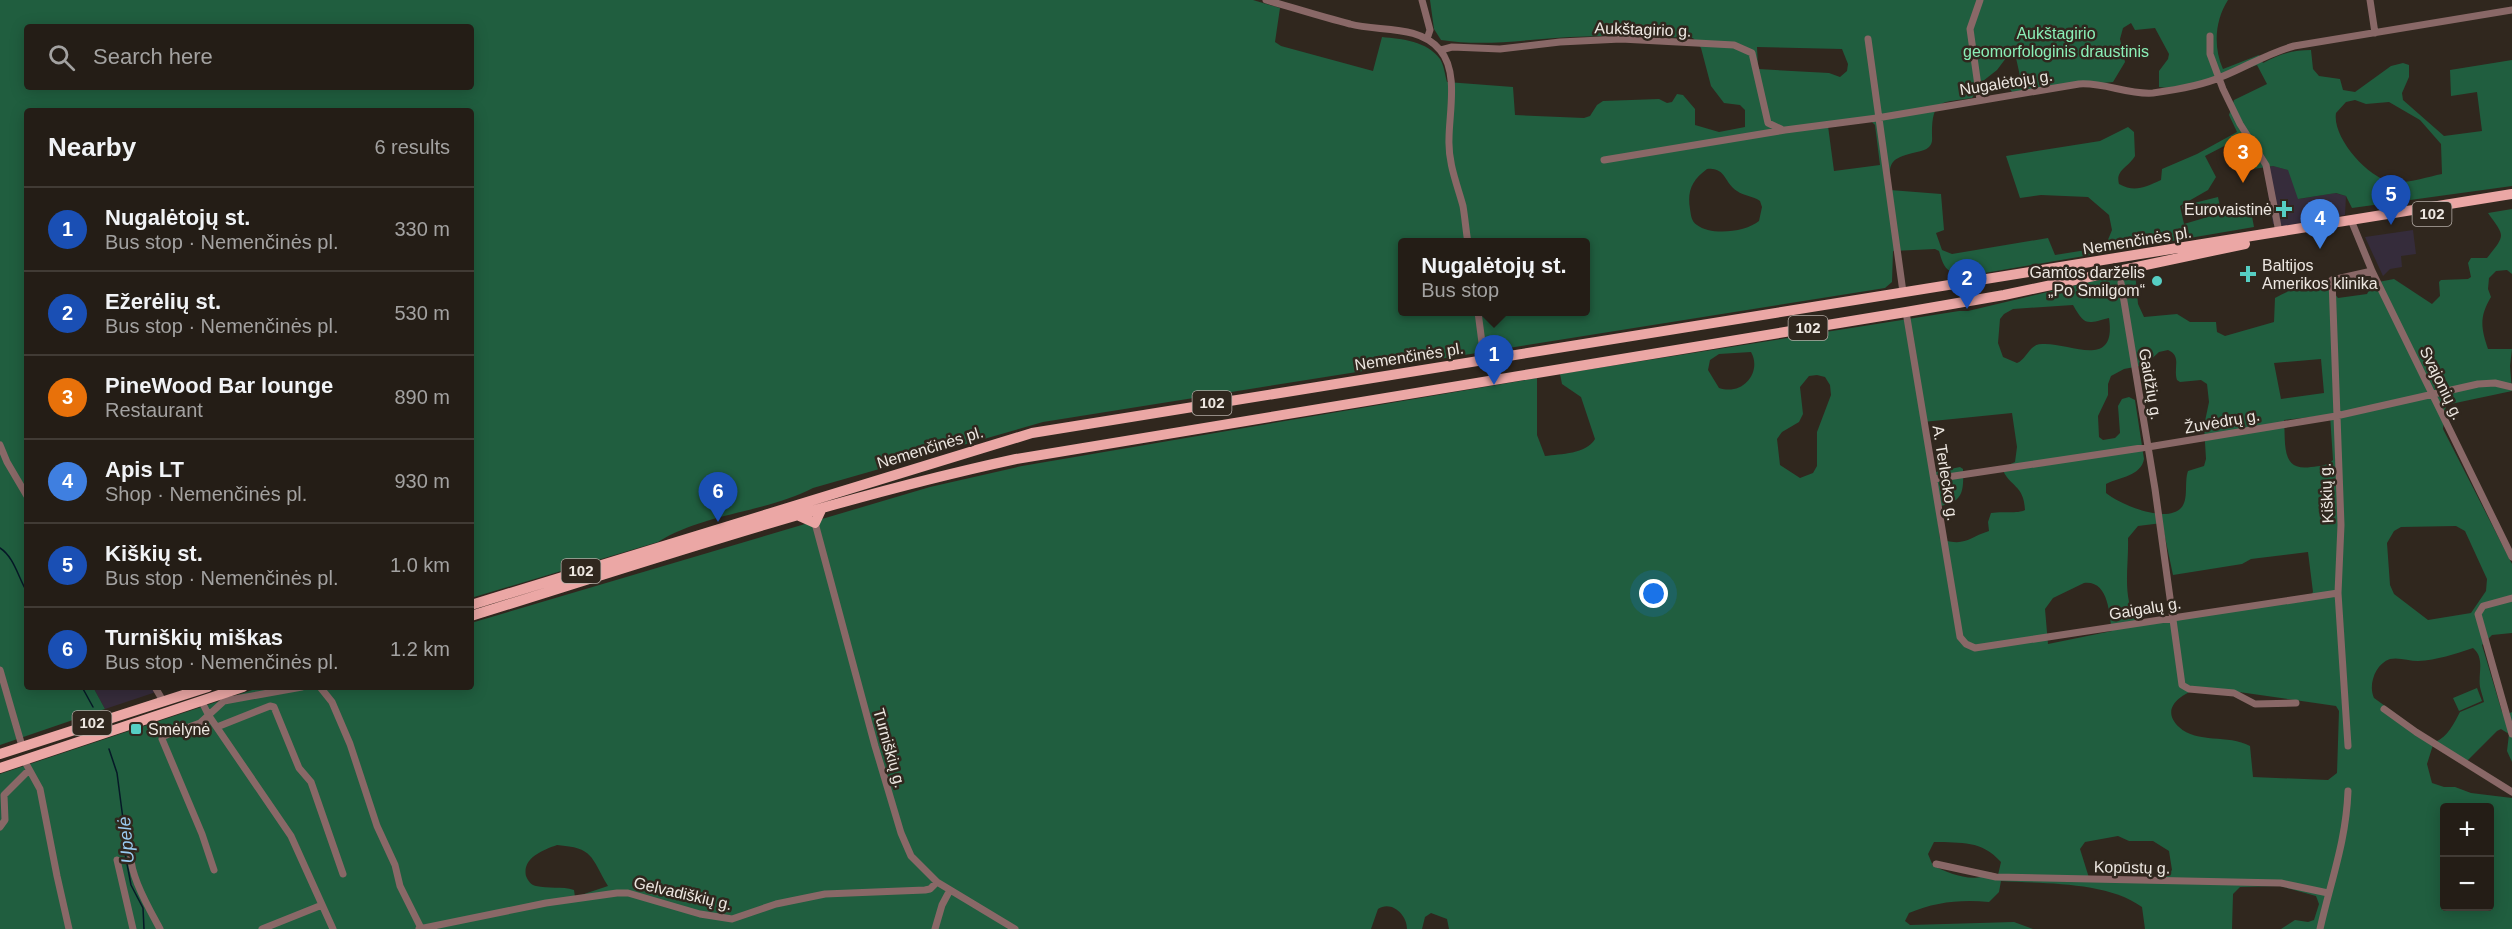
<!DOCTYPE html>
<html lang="en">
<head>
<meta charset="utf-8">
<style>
  :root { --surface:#241d16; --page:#2c261f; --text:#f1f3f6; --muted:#a3a2a1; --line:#413b35; --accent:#db2777 }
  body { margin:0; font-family:Helvetica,sans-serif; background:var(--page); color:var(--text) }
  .controls { position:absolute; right:18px; bottom:18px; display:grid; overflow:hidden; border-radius:6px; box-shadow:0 3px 15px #0003 }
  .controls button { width:54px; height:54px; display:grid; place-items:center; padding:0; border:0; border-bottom:2px solid var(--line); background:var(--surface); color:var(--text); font:30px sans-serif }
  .you { position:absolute; left:1654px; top:594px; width:21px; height:21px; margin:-15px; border:4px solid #fff; border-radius:50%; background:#1a73e8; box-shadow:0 0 0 9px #1a73e833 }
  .badge { display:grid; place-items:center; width:39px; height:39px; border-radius:50%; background:var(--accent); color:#fff; font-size:20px; font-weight:700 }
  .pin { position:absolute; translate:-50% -50px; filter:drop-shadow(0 2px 3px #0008) }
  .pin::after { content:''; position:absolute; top:32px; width:21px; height:18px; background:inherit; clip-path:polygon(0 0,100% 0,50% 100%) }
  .popup { position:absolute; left:1398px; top:238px; width:192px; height:78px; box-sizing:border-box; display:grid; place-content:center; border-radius:6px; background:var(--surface); filter:drop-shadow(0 2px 4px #0005); font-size:20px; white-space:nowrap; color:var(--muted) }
  .popup b { font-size:22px; color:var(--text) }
  .popup::after { content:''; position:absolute; left:50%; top:100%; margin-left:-12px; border:12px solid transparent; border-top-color:var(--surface) }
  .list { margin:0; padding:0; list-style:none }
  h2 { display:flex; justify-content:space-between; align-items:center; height:78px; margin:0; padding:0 24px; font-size:26px }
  h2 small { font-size:20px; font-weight:400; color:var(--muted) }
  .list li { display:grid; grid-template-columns:39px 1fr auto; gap:18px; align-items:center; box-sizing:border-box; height:84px; padding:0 24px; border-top:2px solid var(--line) }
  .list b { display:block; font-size:22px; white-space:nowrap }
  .list p { margin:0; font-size:20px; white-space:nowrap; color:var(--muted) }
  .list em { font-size:20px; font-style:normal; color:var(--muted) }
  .icon { flex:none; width:33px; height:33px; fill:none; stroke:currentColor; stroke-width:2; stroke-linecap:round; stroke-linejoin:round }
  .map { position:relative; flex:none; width:2512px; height:929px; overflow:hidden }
  .search { position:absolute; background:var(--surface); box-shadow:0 3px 15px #0003; left:24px; top:24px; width:450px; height:66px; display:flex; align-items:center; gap:15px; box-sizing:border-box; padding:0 21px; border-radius:6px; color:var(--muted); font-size:22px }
  .panel { position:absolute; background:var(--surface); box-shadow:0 3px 15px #0003; left:24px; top:108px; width:450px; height:582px; border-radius:6px }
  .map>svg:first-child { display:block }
  .commercial { fill:#362c3b }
  .education { fill:#352c3b }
  .green { fill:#205e3f; fill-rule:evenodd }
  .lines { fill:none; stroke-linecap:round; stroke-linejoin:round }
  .stream { stroke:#061927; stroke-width:1.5 }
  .minor { stroke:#896867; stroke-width:7 }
  .primary { stroke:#eba7a5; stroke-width:10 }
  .poi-dot { fill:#56cec3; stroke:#30271e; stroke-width:2 }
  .labels { text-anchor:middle; stroke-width:5; stroke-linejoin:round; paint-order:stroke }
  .shield { fill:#30271e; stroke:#b4ada6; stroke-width:1.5 }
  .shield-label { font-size:15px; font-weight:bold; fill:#ede7e1 }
  .street-label { font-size:16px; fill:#ede7e1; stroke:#30271e }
  .park-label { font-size:16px; fill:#8aefb7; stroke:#30271e }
  .poi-label { font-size:16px; fill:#ede7e1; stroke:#30271e; text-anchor:end }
  .water-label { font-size:18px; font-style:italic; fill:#9acbf1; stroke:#30271e }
</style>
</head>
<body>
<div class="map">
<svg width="2512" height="929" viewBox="0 0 2512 929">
  <rect width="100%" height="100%" fill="#30271e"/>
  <!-- commercial -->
  <path class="commercial" d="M2273,166L2289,170L2299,199L2335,193L2346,196L2345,215L2284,226L2273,224L2264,168Z
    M93,687H157L159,691L105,709Z"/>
  <!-- education -->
  <path class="education" d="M2413,230L2416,254L2401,256L2402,267L2390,269L2383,276L2365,237Z"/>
  <!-- green -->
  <path class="green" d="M0,0H1253L1280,8L1275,42L1281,46L1373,71L1382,37C1402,39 1427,41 1440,59C1444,65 1445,75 1447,82L1513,87L1515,115L1584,118L1590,116L1597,105L1603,101L1659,99L1667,103L1672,102L1677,94L1683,95L1695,109V125L1719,132L1745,127V110L1740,105L1724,103L1711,86L1701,48L1693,38C1647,36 1601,35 1555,38C1516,41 1480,46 1441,40L1434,29L1430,0H2228C2215,20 2213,47 2223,69L2259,55L2263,63C2279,54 2293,50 2311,50L2313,69L2319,76L2340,79L2343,90L2355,92L2391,66L2403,63L2409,65V77L2402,93L2403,100L2444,136L2482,131L2477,92L2451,96L2450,70L2512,60V186L2352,208L2346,196L2336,193L2298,199L2288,170L2273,166L2253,169L2228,144L2205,156L2216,177L2208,190L2180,206L2184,224L2238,208L2251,211L2254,227L1967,276C1947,271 1945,272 1939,251L1935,249L1893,251L1892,282L1885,288L1043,422L813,488C764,513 704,513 658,542L471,598V111H27V687H93L105,709L0,745ZM2131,23L2135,30L2155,28L2169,54L2168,59L2159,71V87L2186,90L2257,65L2267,84L2234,100L2229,115L2237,132L2197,154L2162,169L2161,180C2145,187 2135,193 2119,184C2115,170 2129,167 2135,156L2134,132L2128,127L2100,141L2006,156L2020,198L2041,195L2088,197L2109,215L2112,230L2105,247L2055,255L2048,238L1952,254L1942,250L1936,233L1944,230L1941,194L1890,190C1889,162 1888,159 1917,152C1921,151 1926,150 1929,147C1933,143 1932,139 1932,134C1932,98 1942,103 1972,98L1983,81L1997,70L2006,58H2016L2020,76L2009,87L2012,92L2113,82L2125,62L2120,39L2123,28ZM27,27H471V87H27ZM1757,47L1842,49L1848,64L1847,71L1840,77L1829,73L1758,69ZM2355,100L2366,104L2389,102L2420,120L2441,144L2442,174C2427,177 2406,184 2391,182C2367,177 2332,137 2336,113L2346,102ZM1871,121L1875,125L1880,165L1834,171L1828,126ZM1707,169C1726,167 1724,183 1737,191C1744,196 1753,196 1760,201L1762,207L1759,221C1746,232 1711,236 1697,225C1691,221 1691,215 1690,209C1687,191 1692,180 1707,169ZM1402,243H1586V312H1402Z
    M2218,197L2220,207L2184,216L2182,206Z
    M2512,209V274L2507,270L2496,271L2489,278L2488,289L2491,297C2479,317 2481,328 2488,349H2512L2510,366L2512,391L2446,405L2443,429L2512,564V633L2492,635L2482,645L2502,712L2508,714L2512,712V762L2507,751L2509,734L2501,729L2497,731L2467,761L2433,745L2427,764L2432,783L2444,787H2455L2471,793L2512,798V929H2281L2295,920L2308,922L2314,920L2319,904L2316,896L2280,886L2240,887L2233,894L2232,929H2145L2142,907C2106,881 2044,884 2001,881L1999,892L1989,902C1962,899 1934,902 1909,913L1905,921L1910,925L2014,922L2033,929H1449L1447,919L1431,913L1425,917L1422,929H1407C1407,914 1391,900 1378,909L1371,929H0V774L261,687H471V623L930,487L1022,466L1537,378V435L1545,456C1561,454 1586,454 1595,439L1581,397L1562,384L1560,374L1959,311H1968L2135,271L2138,304L2144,317L2177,314L2190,322H2216L2217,332L2225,336L2274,322L2275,298C2292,288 2306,285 2326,283L2338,298L2367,294L2373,283L2394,279L2432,304L2440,296L2439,282L2441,280L2468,279L2471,277L2468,263L2471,258H2487C2506,234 2505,237 2488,213ZM2073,305C2085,326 2086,324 2109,318C2117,371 2069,342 2042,344C2029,344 2027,359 2017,363L2003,357L1998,343L2000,319L2004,314L2013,309ZM2168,350C2182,356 2173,368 2177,380L2180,382L2201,380L2207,384L2209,402L2204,426L2206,459L2204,466L2188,471C2184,482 2189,500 2181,508C2166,524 2119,504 2106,493V484C2120,477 2141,476 2144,459L2135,400L2129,397L2122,399L2118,406L2120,433L2115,438L2103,440L2099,437L2098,416L2108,395V384L2111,376L2124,369L2145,365L2159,352ZM1751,352C1762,371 1744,396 1719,388L1708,370L1710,360L1719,354ZM2321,359L2324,393L2281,399L2274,363ZM1817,375L1825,377L1830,385L1831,395L1817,432V466L1813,473L1800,478L1780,465L1777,439L1782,432L1799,422L1803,414L1800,387L1809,376ZM2012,413L2017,447L2015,462L2002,468C2009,487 2024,484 2025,510C2018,514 2001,511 1991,513L1988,522L1989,531C1967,538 1966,547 1940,539L1936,507C1962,502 1964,495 1963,469L1960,467L1931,473L1923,422ZM2330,415L2333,460C2327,466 2320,466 2311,467C2280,472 2286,442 2284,420ZM2162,523L2173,575L2242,564L2251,559L2308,552L2313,592L2307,601L2138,624C2121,597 2129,568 2128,538L2138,526ZM2456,526L2465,531L2487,579L2486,591L2471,613L2428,620L2394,594L2390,585L2387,543L2394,531L2401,527ZM2084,583C2109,580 2109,614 2112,631L2048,644L2045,609L2053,598ZM2473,648C2485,658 2478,673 2480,687C2481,692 2483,697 2484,702L2460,712C2454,723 2448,737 2435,742L2374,698C2368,685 2375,664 2390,659C2399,657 2409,661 2418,661C2437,660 2455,654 2473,648ZM2204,687L2336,706L2339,711L2337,773L2328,780L2253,777L2250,746C2228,734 2197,744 2179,727C2157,706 2187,691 2204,687ZM2444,808H2490V906H2444ZM2118,836L2129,841H2153L2169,851L2172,870L2165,878L2090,881L2080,849L2085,842ZM1934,842C1962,843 1981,840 2001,862L1998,875L1990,872C1976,885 1949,873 1933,866L1928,854ZM557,845C594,848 590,856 608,886L575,897L574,890C562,886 548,889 536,886C531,885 528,881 526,876C522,858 543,850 557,845Z
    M2477,688L2482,701L2459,711L2453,698Z"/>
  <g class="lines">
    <!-- stream -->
    <path class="stream" d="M0,548C14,557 18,577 27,592
      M82,687L93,707
      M109,749L117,773L123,819L127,831L125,853L131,885L143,908L144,929"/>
    <!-- minor -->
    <path class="minor" d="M1266,0C1294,8 1322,17 1350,24C1378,32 1419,24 1440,50C1459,72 1449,113 1449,139C1448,163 1457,184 1463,206C1465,218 1466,231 1468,243
      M1422,0L1430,30L1427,39
      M2370,0L2375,33
      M2210,36V54L2223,89L2240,124L2266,165L2279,232
      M1868,39L1903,292
      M1441,50L1452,47L1500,49L1560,42L1621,39L1734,45L1752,53L1768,123L1781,129
      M1980,100L1970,29L1980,0
      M1604,160L1785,130L1877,118L2079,84C2104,82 2128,95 2153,93C2175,90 2201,86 2221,77C2246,67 2268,53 2294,46L2512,10
      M2351,220L2372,271L2512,557
      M2121,283L2155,489L2182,685L2189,689L2234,693L2255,704L2296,703
      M1478,312L1484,358
      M1906,312L1960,637L1966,644L1975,648L2338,593
      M0,445L7,462L27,496
      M1934,479L2148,447L2336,416L2478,384L2495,383L2512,387
      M815,523L875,746L901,833L911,856L937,882L1015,929
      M2512,598L2483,606L2478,614L2512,734
      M0,670L22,746
      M155,687L163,701
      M320,687L332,702L350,744L377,826L395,865L400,886L421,928
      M201,700L209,716L291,836L333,929
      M2384,709L2416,732L2512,792
      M217,727L270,706L274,707L299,768L311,782L343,874
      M2348,746L2338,593L2341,525L2332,280L2372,271
      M24,760L40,789L57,876L69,929
      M0,827L5,820L4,795L29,770
      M132,848C125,868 150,910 160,929
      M117,860L133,929
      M1936,864L1996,877L2281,883L2328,893
      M214,870L202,834L162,739L164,736L200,723L224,701L302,687
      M262,929L322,905
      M419,929L546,903L617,893H628L700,914L732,919L776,904L825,894L925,890L930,889L937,882
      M935,929L942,905L950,890
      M2320,929C2331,880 2346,842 2348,791"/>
    <!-- primary -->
    <path class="primary" d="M797,515L815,523L822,508
      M471,605L1032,433L2512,194
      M471,616C652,560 831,499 1016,459L1906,312L2004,295L2245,244
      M0,754L208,687
      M0,768L243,687"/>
  </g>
  <!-- markers -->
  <g class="poi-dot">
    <path d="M2281 200h6v6h6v6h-6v6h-6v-6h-6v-6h6z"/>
    <path d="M2245 265h6v6h6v6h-6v6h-6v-6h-6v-6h6z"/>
    <circle cx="2157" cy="281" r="6"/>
    <rect x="130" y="723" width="12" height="12" rx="3"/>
  </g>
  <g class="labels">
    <!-- shield labels -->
    <g class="shield">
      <rect x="2412.5" y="202" width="39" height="24" rx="4.5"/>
      <rect x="1788.5" y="316" width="39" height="24" rx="4.5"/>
      <rect x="1192.5" y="391" width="39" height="24" rx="4.5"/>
      <rect x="561.5" y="559" width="39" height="24" rx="4.5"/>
      <rect x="72.5" y="711" width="39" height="24" rx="4.5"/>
    </g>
    <g class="shield-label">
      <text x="2432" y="219">102</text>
      <text x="1808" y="333">102</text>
      <text x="1212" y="408">102</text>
      <text x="581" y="576">102</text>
      <text x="92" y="728">102</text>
    </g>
    <!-- street labels -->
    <g class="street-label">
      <text transform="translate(1643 29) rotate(2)" y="6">Aukštagirio g.</text>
      <text transform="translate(2006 82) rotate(-9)" y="6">Nugalėtojų g.</text>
      <text transform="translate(2137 240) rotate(-9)" y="6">Nemenčinės pl.</text>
      <text transform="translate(1409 356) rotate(-9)" y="6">Nemenčinės pl.</text>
      <text transform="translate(2442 383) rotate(64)" y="6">Svajonių g.</text>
      <text transform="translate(2151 384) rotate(80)" y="6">Gaidžių g.</text>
      <text transform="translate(2222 421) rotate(-10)" y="6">Žuvėdrų g.</text>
      <text transform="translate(930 447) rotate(-17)" y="6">Nemenčinės pl.</text>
      <text transform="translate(1946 473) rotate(81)" y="6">A. Terlecko g.</text>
      <text transform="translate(2326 493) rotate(-93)" y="6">Kiškių g.</text>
      <text transform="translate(2145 608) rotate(-9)" y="6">Gaigalų g.</text>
      <text transform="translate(890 748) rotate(74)" y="6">Turniškių g.</text>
      <text transform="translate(2132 867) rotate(1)" y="6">Kopūstų g.</text>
      <text transform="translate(683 893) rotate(13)" y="6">Gelvadiškių g.</text>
    </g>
    <!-- park labels -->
    <g class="park-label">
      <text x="2056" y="39">Aukštagirio<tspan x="2056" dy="18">geomorfologinis draustinis</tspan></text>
    </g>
    <!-- poi labels -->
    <g class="poi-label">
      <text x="2272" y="215">Eurovaistinė</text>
      <text x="2262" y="271" text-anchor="start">Baltijos<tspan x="2262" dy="18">Amerikos klinika</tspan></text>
      <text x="2145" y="278">Gamtos darželis<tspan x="2145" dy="18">„Po Smilgom“</tspan></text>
      <text x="148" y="735" text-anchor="start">Smėlynė</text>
    </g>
    <!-- water labels -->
    <g class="water-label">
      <text transform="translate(126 840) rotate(-95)" y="6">Upelė</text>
    </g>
  </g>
</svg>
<div class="controls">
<button>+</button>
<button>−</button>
</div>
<div class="you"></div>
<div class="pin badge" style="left:1494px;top:385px;background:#1a4fb4">1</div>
<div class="popup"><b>Nugalėtojų st.</b>Bus stop</div>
<div class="pin badge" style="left:1967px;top:309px;background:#1a4fb4">2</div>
<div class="pin badge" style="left:2243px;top:183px;background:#e8710a">3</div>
<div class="pin badge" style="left:2320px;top:249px;background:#3f7fe0">4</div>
<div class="pin badge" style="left:2391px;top:225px;background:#1a4fb4">5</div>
<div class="pin badge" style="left:718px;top:522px;background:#1a4fb4">6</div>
<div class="search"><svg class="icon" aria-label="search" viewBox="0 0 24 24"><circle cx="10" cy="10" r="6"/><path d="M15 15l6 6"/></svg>Search here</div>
<section class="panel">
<h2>Nearby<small>6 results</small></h2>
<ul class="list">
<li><span class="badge" style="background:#1a4fb4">1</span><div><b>Nugalėtojų st.</b><p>Bus stop · Nemenčinės pl.</p></div><em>330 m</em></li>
<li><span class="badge" style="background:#1a4fb4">2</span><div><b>Ežerėlių st.</b><p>Bus stop · Nemenčinės pl.</p></div><em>530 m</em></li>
<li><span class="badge" style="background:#e8710a">3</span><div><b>PineWood Bar lounge</b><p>Restaurant</p></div><em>890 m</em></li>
<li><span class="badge" style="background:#3f7fe0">4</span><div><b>Apis LT</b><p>Shop · Nemenčinės pl.</p></div><em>930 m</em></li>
<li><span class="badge" style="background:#1a4fb4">5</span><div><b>Kiškių st.</b><p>Bus stop · Nemenčinės pl.</p></div><em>1.0 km</em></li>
<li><span class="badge" style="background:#1a4fb4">6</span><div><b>Turniškių miškas</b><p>Bus stop · Nemenčinės pl.</p></div><em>1.2 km</em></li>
</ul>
</section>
</div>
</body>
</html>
